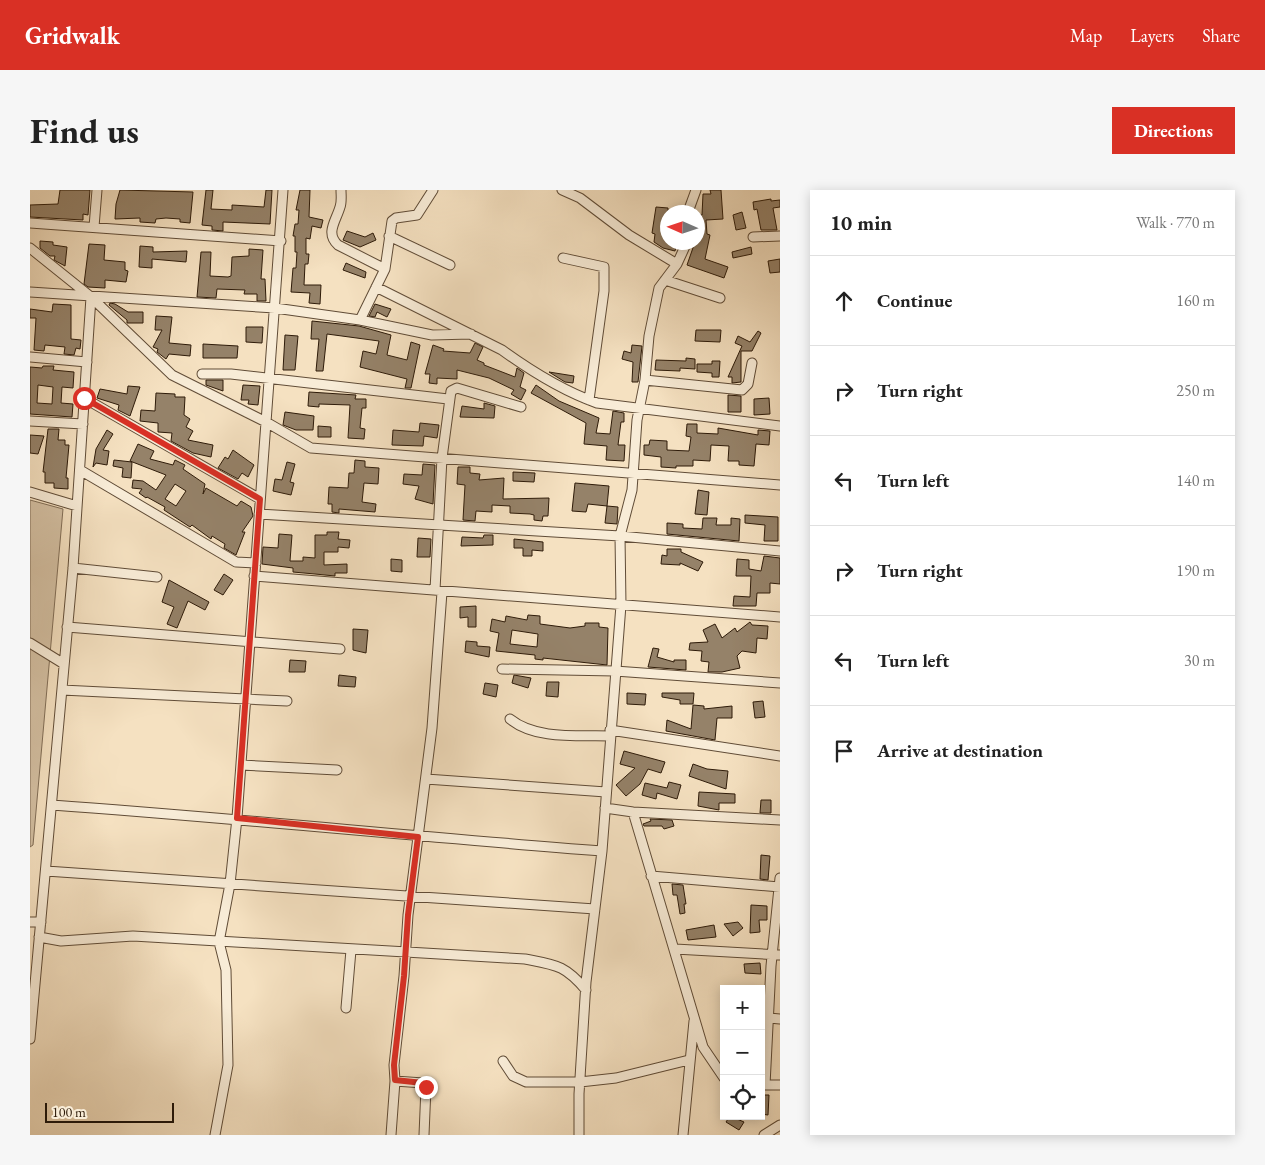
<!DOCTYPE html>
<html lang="en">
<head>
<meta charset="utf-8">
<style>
  :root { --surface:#fff; --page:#f6f6f6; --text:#222; --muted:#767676; --line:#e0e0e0; --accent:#d93025 }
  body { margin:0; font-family:"EB Garamond",serif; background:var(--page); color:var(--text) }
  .controls { position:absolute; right:15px; bottom:15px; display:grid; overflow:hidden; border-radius:0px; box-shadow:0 2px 12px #0003 }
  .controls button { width:45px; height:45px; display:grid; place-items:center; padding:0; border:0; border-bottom:1px solid var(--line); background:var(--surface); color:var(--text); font:25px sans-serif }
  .compass { position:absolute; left:630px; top:15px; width:45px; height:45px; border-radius:50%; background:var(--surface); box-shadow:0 2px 12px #0003; rotate:273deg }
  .scale { position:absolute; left:15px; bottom:12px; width:129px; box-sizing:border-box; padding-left:5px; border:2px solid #2e1b09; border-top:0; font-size:14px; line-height:18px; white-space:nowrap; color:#2e1b09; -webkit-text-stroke:4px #f8ecd7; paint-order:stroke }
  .stop { position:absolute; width:15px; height:15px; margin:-11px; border:4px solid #d93025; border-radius:50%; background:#fff }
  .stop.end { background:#d93025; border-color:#fff; box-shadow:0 1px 5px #0008 }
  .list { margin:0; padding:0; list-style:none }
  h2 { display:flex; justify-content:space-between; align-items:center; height:65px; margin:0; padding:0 20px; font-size:21px }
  h2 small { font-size:16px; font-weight:400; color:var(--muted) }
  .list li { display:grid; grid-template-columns:32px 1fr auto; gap:15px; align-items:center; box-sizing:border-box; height:90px; padding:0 20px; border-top:1px solid var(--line) }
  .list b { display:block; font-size:19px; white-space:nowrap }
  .list em { font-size:16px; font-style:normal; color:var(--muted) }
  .icon { flex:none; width:28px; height:28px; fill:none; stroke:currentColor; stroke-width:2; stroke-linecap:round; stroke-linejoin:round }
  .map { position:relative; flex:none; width:750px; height:945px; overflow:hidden; border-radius:0px }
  header { display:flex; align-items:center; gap:30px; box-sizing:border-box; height:70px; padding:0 25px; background:var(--accent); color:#fff }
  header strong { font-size:24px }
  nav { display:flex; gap:28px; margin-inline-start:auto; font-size:18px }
  .intro { display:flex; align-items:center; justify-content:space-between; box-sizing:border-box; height:120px; padding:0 30px }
  h1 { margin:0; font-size:35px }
  .button { padding:12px 22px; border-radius:0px; background:var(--accent); color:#fff; font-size:18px; font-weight:700 }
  main { display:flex; gap:30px; padding:0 30px }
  aside { flex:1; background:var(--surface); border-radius:0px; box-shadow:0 2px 12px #0003 }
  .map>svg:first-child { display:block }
  .green { fill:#d3bfa2; stroke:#806d56 }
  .building { fill:#958269; stroke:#2e1b09; fill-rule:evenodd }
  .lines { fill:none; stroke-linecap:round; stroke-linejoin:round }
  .minor-casing { stroke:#604c37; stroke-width:11 }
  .minor { stroke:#f8ecd7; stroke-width:9 }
  .route { stroke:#d93025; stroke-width:6 }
</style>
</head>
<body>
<header>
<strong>Gridwalk</strong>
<nav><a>Map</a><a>Layers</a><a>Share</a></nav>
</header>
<div class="intro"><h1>Find us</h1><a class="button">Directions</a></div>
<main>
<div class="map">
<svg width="750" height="945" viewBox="0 0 750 945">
  <rect width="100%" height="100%" fill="#f5e1c1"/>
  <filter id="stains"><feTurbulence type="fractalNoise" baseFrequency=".004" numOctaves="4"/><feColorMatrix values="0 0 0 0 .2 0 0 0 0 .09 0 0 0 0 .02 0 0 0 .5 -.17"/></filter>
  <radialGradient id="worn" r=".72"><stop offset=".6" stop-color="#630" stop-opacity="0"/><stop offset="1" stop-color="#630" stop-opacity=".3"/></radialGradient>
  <!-- green -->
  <path class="green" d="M0,310L33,319L3,655L0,657Z"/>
  <!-- building -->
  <path class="building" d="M30,0H60L58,25L53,24V30L0,27V15L28,14Z
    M90,0L163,2L160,33L150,32V29L136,28L126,29L125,33L110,32V28L85,29L86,14Z
    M176,0H183L181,19L202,20V15L234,17L236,0H242L240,34L193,32V41L182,40V36L172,35Z
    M270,0H280L279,27L293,30L291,38L282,36L280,49L276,48V64H279L278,74H275L274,95H291L290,114L279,113L280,103L261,102L263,78H266L267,62H265V46H263L265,34H268L269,20H266Z
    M680,0H691L693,29L676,30L677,44L680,45L675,69L698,77L694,88L657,75L665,52H668V25H672L673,4H681Z
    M741,9V11L750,10V17L743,18L747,40H731L727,19L724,20L723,12Z
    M626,17L638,18V52H647L645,61L633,58L624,52L625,44L622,43Z
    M712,22L716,38L706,40L703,25Z
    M317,41L335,47L343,43L346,50L330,57L313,50Z
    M10,51L23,52V55L37,57L35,76L24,70L25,66H20L10,58Z
    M59,54L75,55L74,70L95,72V80L98,81L96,92L75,90V98L58,97L54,94Z
    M110,56L123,57V62L157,61L156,72L122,69V78L109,77Z
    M721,57L722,64L703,68L702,62Z
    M219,59L233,60L231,89H235L236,111H227V104H214L215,100L187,99L186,108L167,107L171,62H181L180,86L198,87L201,86L202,67L219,66Z
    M750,69V82L740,83L738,71Z
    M316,73L336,82L335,88L313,80Z
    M80,113L85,114L98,122H113V133H97V130L79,115Z
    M23,114L41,115V149L51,150L50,159L46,158L44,165L34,164L35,157L15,155L14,161L4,160L6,128H0V119L22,122Z
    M345,114L361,119L357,127L347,122L345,127L339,126Z
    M126,126L142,127L139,153L161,155L160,166L139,164L136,169L127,162L128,159L123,157L132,140H125Z
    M282,131L329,136L361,145L357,165L377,170L381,152L390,155L381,198H375L377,189L330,177L333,161L346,164L349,151L297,144L293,181H286L289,149H281Z
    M216,137H233L232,153L216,152Z
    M666,140H691L690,152L665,151Z
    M728,141L731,143L722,161H711V192L702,193V187H698L712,156L705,153L708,146L720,152Z
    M255,145L268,146L265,180H253Z
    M445,153L453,157L447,170L454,173V175L485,187L487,178L494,183L490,197L496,200L491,210L481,204L484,200L459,188L427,180V189L407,188V194L399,193L400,184H395L403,155L414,159L413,161L440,163Z
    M173,154L208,156L207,168H173Z
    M602,155L612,156L608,192H602L603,172L592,169L594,161L601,163Z
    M656,168L665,169V179L650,178V181L625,180L626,170L656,171Z
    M682,171H690L689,187H682V183L667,182V174H682Z
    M13,176H24L23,180L44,182L43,198L32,197L31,213L43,214L42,227L0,224V177L12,178ZM8,195L23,197L22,214L7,213Z
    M519,182L544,186L543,193L535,192Z
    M176,190H193V201L176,195Z
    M213,195L230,196L228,215L218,214L219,210H211Z
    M506,195L529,211L569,228L566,243L580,244L583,221L594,223V232H591L588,255H595L594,271L576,270L577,256L554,254L556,233L501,203Z
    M98,196L110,197L100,226L88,220L89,215L67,208L70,199L97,204Z
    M279,202L326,205L325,209H336V218H332L330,238L335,239L334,249L318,248L320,215L289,214V217L278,216Z
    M126,203L145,204V207H155L154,225L160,229L156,237L163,241L158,250L183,255L181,267L163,263L141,251L142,243L128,242V233L110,231L111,220L125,221Z
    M698,205L711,206V222H698Z
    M739,208L740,224L724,225V209Z
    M454,213L465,216L464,228L430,227L432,216L454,219Z
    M255,222L284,226L283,240H266L253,235Z
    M390,233L409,235L407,248L394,246L393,256L362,255L363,240L389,242Z
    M657,234H667V243L688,244V238L728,245V240L740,241L739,255L726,254L724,276L709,275V271H698L699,256L681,255L680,271L663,270V276H646V278L631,277V267L614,265V255H619L620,250L637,251V260L659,261L661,247L656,246Z
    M288,236L301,237V247H288Z
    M18,239H29L28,250H35V255H39L36,288H38V299L24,298V293H15V282H13Z
    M77,240L83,244L73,260L79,261L77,275L66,273L63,277L66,259Z
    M0,245L14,246L8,264L0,263Z
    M108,254L124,261L120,269L143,275L145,270L155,275L153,279L175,294L173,304L176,298L207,316L211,311L221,317L223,326L212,342H215L206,365L194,358L195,354L182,346L181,349L162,335L160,337L134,320L135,317L117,307L116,308L109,303L112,299L102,298L103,290L113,291L126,300L136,285L100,271ZM145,294L156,301L146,316L135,309Z
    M203,260L224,275L218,287L212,283L208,289L188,278L195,267L198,269Z
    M84,270L102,272L101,288L92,287L93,278L83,276Z
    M325,270L335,271V277L349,278L348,294L334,293L332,312L346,314L345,322L309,319V323L302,322V314H298L299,297L318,298L319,283H324Z
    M257,272L265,274L260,292L264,293L261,305L243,301L245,289L252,290Z
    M393,274L405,275L403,314L385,309L389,296L373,294L374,284L392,285Z
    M428,277H440V283L450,284L449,290L474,288L473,309L519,308L518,326H513L512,331L504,330V325L500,324L480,323V316L462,315V322L446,321L445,331L433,330L435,295L427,294Z
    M483,282L505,283L504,292L483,291Z
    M545,293L579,296L577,316L588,317L587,334L575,333L577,316L558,314L556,322L542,321Z
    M668,300L679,302L677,325L665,324Z
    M715,325L748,327V351H734L735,335L715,333Z
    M673,328H687L686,335H701V328L710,329L709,351L637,344V333L653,334V338L672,339Z
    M297,342H309L308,349L320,350L319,358L308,357V362H294V375L317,374V383H305V386L285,384L263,382V378L232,374L233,357L248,358L249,344L262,345L260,371H273V367L285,368V345H297Z
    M454,345H463V355L431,356L432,347L453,348Z
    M388,348L401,349L400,367H387Z
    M484,349L513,352V361L502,360V366H493V358H484Z
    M637,359H651V362L673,372L668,381L650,373V375L631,374L632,365L637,366Z
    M734,366L750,368V394L740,393V403H727L726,416H703L704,406L720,407L721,386H706L707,369L719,370V379L731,381Z
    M361,369L372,370V382L361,381Z
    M194,384L203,390L193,405L184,400Z
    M139,390L179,412L175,420L158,411L147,438L137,434L144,417L132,412Z
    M446,416V437H438V427L430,428V417Z
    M498,425L510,426V434L540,438L555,436V433H569V437L578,438L577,475L513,468V470L505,469V465L466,461L469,443L460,441L462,429L475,432L476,426L497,430ZM482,440L508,444L507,457L480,454Z
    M720,432L722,435L738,436L737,449L727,448L726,463L712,461L707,466L710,478L692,482H678L679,472L671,471L672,461L659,460L660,453L678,452L673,440L685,434L692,448L705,438L707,442Z
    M323,439L338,440L336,463L323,460Z
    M436,451L447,452V456L460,457L459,467L435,462Z
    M623,458L629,459L627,467L644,472V470H656V480L618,477Z
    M260,470L276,471L275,482H259Z
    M309,485L326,487L325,497L308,496Z
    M484,485L501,488L498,498L482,493Z
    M517,492H529L528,507L516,506Z
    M455,493L468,495L466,507L453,504Z
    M597,503L616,504L615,515L597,514Z
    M632,503H664L663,514H650V510L632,507Z
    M733,511L735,527L725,528L723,512Z
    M663,515L674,516V519L702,516V528H687L685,550L636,541L637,530L661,539Z
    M594,561L635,572L631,583L618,579L610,594L596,606L586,595L605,578L590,574Z
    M663,574L677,579L698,581L696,599L659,586Z
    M639,592L651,595L647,609L627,603L626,609L612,605L615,593L637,598Z
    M669,602L705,604V613H689V620L668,616Z
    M731,610H741V623H730Z
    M620,629L642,630L644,636L634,639L632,636H614L613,634L621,631Z
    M731,665L740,666L738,690L730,689Z
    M642,694L653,695L656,714H654L655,723L650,724L647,705H643Z
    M721,715L737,716V730H729L730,742L720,743Z
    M708,732L713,738L703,746L694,734Z
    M684,735L686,747L658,750L656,740Z
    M730,773L731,784L715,783L714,774Z
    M731,905H739L738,925L731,924Z
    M700,926L714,932L709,940L696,932Z"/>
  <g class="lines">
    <!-- minor casing -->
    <g class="minor-casing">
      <path id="minor" d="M311,0C311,5 312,12 310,17C306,31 295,43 308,55L355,79L330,130
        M532,0L550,8L599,45L647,74
        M658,22L666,0
        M0,33L251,51
        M64,37L67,0
        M359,46L420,75
        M723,47L750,46
        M0,58L61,107L142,185L236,232L281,258L750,295
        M533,68L574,77V101L559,210
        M355,79L362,31L366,28L387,25L403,0
        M635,90L690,108
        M346,97L472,160C501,181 533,201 567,213L750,236
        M0,102L245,118L330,130L402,145L441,144
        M0,167L57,172
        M172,184H201L418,209
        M615,190L712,200L718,194L722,173
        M54,208L230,309
        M0,231L53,234
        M50,280L206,372L226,373
        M0,302L47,316
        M229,324L590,346L750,361
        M43,378L127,387
        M224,386L750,427
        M405,400L412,268L421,201L427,198L491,217
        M37,437L310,459
        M0,453L34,474
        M472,479L585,481L750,493
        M32,500L257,511
        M480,529C506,550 548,545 580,546
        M580,540L750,566
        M211,575L307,580
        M396,589L576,602
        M22,615C205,628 388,647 572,661
        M575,618L603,622L750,630
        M603,622L673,857L694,888
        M16,681L565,719
        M621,686L750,697
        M0,732H11
        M9,747L31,751L103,746L495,769C526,775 535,775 556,800
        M645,759L750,765
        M316,818L321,760
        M739,828L750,829
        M0,849L43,378L61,107
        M473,871L483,886L496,892H550L586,888L659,870
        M365,891L393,893L396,897L394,945
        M731,895H750
        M735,895L741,776L750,688
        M185,945L198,875L196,780L189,752L200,694L207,628L253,0
        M361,945L365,891L364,875L374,786L378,725L402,538L412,402
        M549,945V904L556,792L572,661L591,415L590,346L602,300L607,230L615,190L619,146L629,98L647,74L657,52
        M653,945L664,831
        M734,945L750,935"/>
    </g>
    <!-- minor -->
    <use href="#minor" class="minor"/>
  </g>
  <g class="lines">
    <!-- route -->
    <path class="route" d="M54,208L230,309L207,628L388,647L378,725L374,786L364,875L365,890L393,893L396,897"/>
  </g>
  <rect width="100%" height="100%" filter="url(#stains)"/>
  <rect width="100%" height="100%" fill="url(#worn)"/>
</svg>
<div class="controls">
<button>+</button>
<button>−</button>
<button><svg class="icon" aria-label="locate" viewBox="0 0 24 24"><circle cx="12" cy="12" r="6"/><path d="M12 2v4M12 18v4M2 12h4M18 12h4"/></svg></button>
</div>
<svg class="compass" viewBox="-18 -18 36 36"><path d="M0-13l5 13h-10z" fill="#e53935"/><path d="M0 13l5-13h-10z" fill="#767676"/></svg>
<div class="scale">100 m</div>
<div class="stop" style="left:54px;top:208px"></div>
<div class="stop end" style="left:396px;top:897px"></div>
</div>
<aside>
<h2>10 min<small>Walk · 770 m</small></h2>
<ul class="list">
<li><svg class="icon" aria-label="ahead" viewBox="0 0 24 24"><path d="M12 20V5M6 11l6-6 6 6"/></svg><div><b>Continue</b></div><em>160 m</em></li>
<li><svg class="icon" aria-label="right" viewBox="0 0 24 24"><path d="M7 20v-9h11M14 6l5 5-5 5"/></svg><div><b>Turn right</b></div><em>250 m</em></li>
<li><svg class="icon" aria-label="left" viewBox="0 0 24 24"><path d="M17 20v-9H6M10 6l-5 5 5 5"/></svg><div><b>Turn left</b></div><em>140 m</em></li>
<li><svg class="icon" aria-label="right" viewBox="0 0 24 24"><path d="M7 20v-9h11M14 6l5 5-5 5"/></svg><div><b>Turn right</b></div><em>190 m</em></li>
<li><svg class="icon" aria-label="left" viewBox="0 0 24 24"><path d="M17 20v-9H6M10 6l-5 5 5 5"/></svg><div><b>Turn left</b></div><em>30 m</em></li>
<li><svg class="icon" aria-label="arrive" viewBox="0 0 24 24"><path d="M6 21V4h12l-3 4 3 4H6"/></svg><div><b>Arrive at destination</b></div></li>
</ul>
</aside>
</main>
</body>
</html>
